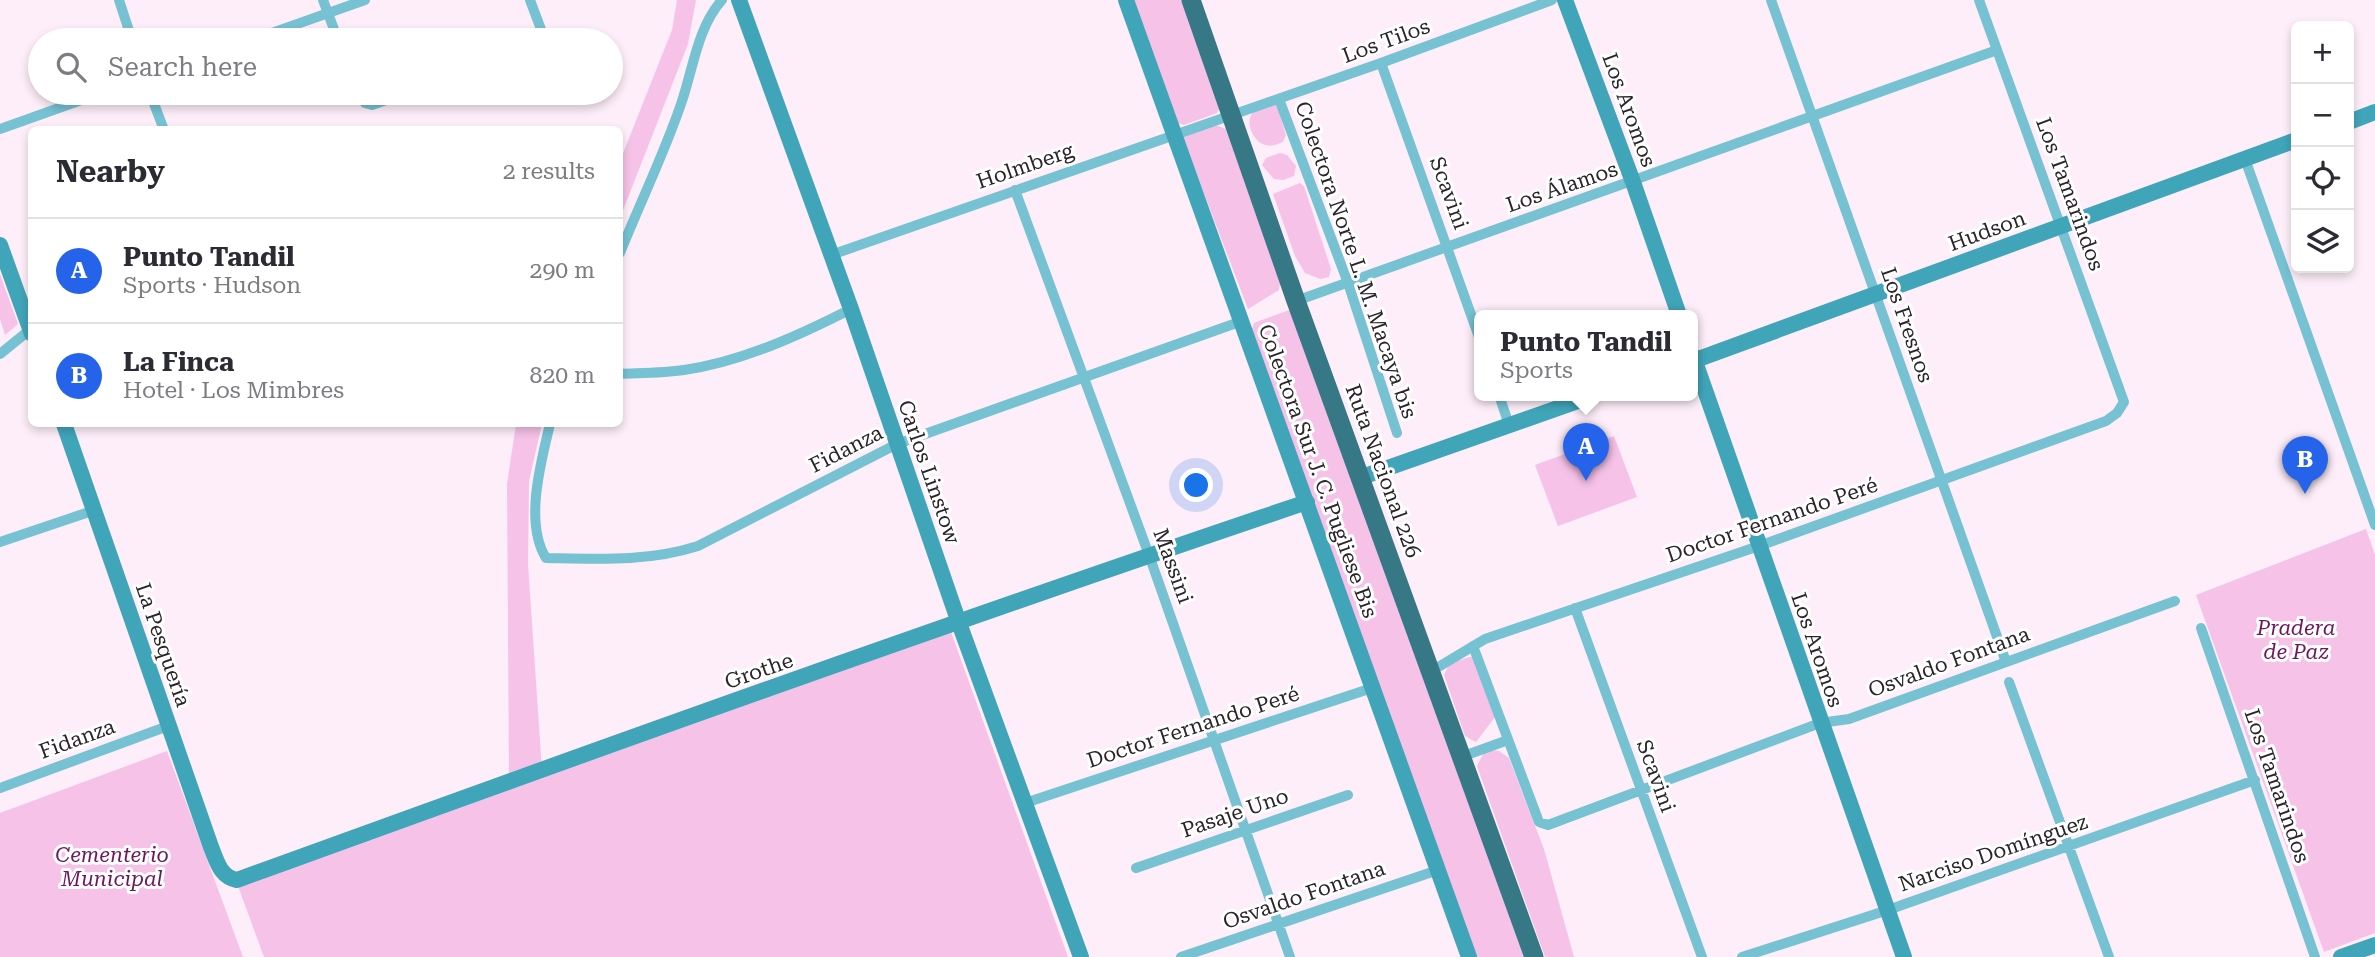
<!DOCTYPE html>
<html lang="en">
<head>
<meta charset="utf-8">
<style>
  :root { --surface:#fff; --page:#f7f7f7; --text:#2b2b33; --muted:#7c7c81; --line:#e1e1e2; --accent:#2563eb }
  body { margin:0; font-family:"Roboto Serif",serif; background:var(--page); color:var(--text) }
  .controls { position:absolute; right:21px; top:21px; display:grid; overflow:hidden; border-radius:10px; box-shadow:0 4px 10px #0003 }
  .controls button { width:63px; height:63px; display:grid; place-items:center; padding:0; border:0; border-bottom:2px solid var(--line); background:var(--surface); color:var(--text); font:35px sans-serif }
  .you { position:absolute; left:1197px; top:486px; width:24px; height:24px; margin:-18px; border:5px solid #fff; border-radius:50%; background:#1a73e8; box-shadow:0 0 0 10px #1a73e833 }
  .badge { display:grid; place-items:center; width:46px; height:46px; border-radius:50%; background:var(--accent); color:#fff; font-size:23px; font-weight:700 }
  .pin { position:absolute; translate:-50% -58px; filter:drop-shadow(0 2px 4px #0008) }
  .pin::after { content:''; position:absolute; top:37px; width:24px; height:21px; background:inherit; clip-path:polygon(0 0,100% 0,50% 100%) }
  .popup { position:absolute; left:1474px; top:310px; width:224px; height:91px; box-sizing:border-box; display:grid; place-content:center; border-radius:10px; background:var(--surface); filter:drop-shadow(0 2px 5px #0005); font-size:23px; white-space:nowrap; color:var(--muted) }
  .popup b { font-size:26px; color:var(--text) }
  .popup::after { content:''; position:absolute; left:50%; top:100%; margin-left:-14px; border:14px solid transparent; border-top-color:var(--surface) }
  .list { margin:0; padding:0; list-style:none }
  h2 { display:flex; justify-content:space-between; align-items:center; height:91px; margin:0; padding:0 28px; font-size:30px }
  h2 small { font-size:23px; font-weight:400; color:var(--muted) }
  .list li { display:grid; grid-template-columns:46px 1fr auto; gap:21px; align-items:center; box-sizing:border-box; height:105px; padding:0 28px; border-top:2px solid var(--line) }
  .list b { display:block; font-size:26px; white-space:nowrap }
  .list p { margin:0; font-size:23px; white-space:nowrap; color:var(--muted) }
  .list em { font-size:23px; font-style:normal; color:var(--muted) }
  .icon { flex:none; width:38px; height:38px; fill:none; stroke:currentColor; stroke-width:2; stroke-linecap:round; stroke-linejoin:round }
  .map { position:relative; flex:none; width:2375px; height:957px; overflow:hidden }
  .search { position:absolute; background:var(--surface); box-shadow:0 4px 10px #0003; left:28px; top:28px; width:595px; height:77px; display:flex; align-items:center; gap:18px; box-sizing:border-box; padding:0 24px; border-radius:38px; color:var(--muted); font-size:26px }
  .panel { position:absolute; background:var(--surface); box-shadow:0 4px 10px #0003; left:28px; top:126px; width:595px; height:301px; border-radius:10px }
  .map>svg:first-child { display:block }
  .green { fill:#f6c2e8 }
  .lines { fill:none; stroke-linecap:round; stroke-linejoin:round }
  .street { stroke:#76c2d3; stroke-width:10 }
  .secondary { stroke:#41a5ba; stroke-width:16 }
  .highway { stroke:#367886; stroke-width:19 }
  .labels { text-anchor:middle; stroke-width:6; stroke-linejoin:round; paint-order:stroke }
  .street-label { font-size:21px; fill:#2b2429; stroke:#fff }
  .park-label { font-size:21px; font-style:italic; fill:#6f165f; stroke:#fff }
</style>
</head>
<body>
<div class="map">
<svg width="2375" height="957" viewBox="0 0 2375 957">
  <rect width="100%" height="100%" fill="#feeef9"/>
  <!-- green -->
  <path class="green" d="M677,0H696L688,44L620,218V161L672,30Z
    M1132,0H1182L1220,107L1217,113L1184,125L1177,123Z
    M1275,104L1278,109L1286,135L1283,142C1277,144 1272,147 1266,145C1254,143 1244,122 1253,112C1257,107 1268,106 1275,104Z
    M1213,124L1226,129L1281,276L1279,290L1248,309L1183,138L1188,132Z
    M1280,153L1287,155L1296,166L1294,176L1283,180L1274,179L1262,165L1266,158Z
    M1300,183L1304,186L1331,269L1329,277L1320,279L1305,273L1295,256L1273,194Z
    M0,274L18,324L5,335L0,319Z
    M1292,309L1527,957H1475L1252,329L1254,323Z
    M516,424H542L529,481L528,564L542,770L509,781L507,484Z
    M1614,436L1637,497L1558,526L1535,465Z
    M2366,529L2375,555V933L2324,952L2196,595Z
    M951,632L1068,957H264L238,886Z
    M1469,657H1473L1495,717L1476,742L1465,736L1444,675L1449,664Z
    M1491,750L1499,751L1509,758L1544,849L1574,957H1545L1477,766L1484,752Z
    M167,751L243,957H0V813Z"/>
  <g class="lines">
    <!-- street -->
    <path class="street" d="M119,0L132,40
      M323,0L338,40
      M530,0L542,32L543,40
      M1771,0L2006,662
      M252,40L365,0
      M1381,63L1479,337
      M150,93L164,130
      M360,93L365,103L372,105L406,93
      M1279,99L1348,283L1397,433
      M0,129L101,93
      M2245,159L2375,525
      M1015,190L1149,555L1290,957
      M620,253C640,203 664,154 681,104C693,70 697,28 722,0
      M831,255L1381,63L1552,0
      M1296,301L1997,50
      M0,354L32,328
      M620,374C641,373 663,373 684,370C741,362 800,335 851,309
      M1499,395L1509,425
      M550,424C541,462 524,523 546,558C598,559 648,562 698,546L897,444L1242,321
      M0,542L95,510
      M1575,608L1702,957
      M2201,628L2315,957
      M1473,646L1539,822L1548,825L1820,723L1849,719L2175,601
      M1430,672L1485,639L1759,546L2106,421L2117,413L2124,402L1979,0
      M2009,682L2109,957
      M1461,757L1508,740
      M0,788L168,726
      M1025,803L1372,688
      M1136,868L1348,795
      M1181,957L1438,870
      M1742,957L1888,910L2255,780"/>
    <!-- secondary -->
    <path class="secondary" d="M739,0L851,309L959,623L1081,957
      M1126,0L1469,957
      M1565,0L1633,182L1679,315
      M2349,122L2375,112
      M0,245L32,334
      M1693,356L1904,957
      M1693,361L2296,140
      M64,424L211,847C217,861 220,877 237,880C592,751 948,623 1307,502
      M1362,477L1595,395
      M2341,957L2375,945"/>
    <!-- highway -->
    <path class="highway" d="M1191,0L1296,301L1534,957"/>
  </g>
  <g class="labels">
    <!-- street labels -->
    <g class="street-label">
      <text transform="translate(1386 41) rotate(-20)" y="7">Los Tilos</text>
      <text transform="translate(1629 110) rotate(70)" y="7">Los Aromos</text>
      <text transform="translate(1025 166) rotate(-19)" y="7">Holmberg</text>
      <text transform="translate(1562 187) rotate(-19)" y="7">Los Álamos</text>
      <text transform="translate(1449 193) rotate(70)" y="7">Scavini</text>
      <text transform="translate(2070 194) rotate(70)" y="7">Los Tamarindos</text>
      <text transform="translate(1987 231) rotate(-20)" y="7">Hudson</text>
      <text transform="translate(1356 260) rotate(71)" y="7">Colectora Norte L. M. Macaya bis</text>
      <text transform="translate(1907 325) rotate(71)" y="7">Los Fresnos</text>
      <text transform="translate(846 449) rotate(-27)" y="7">Fidanza</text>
      <text transform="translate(1318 471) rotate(70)" y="7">Colectora Sur J. C. Pugliese Bis</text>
      <text transform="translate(1383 471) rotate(70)" y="7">Ruta Nacional 226</text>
      <text transform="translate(929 472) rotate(71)" y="7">Carlos Linstow</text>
      <text transform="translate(1772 520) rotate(-19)" y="7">Doctor Fernando Peré</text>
      <text transform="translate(1173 566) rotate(70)" y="7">Massini</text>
      <text transform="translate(163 645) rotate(71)" y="7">La Pesquería</text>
      <text transform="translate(1817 650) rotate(71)" y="7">Los Aromos</text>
      <text transform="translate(1949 662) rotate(-20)" y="7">Osvaldo Fontana</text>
      <text transform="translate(759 671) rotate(-19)" y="7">Grothe</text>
      <text transform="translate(1193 727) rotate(-18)" y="7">Doctor Fernando Peré</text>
      <text transform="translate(77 739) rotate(-20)" y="7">Fidanza</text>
      <text transform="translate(1656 776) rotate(70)" y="7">Scavini</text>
      <text transform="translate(2277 786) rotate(71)" y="7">Los Tamarindos</text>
      <text transform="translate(1235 813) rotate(-19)" y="7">Pasaje Uno</text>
      <text transform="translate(1993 853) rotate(-19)" y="7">Narciso Domínguez</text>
      <text transform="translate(1304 895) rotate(-19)" y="7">Osvaldo Fontana</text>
    </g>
    <!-- park labels -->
    <g class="park-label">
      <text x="2296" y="635">Pradera<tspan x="2296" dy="24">de Paz</tspan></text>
      <text x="112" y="862">Cementerio<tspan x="112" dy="24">Municipal</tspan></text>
    </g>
  </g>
</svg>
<div class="controls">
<button>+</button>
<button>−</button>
<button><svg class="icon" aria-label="locate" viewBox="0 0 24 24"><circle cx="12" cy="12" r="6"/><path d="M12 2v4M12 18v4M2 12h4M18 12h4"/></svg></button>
<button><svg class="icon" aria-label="layers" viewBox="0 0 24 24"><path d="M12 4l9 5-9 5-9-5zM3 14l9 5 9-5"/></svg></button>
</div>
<div class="you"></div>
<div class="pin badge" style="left:1586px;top:481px">A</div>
<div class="popup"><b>Punto Tandil</b>Sports</div>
<div class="pin badge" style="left:2305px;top:494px">B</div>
<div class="search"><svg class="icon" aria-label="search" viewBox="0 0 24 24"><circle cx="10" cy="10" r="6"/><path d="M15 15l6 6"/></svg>Search here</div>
<section class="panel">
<h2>Nearby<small>2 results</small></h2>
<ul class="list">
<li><span class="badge">A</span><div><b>Punto Tandil</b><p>Sports · Hudson</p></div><em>290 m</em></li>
<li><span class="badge">B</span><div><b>La Finca</b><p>Hotel · Los Mimbres</p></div><em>820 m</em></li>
</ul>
</section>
</div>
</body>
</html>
